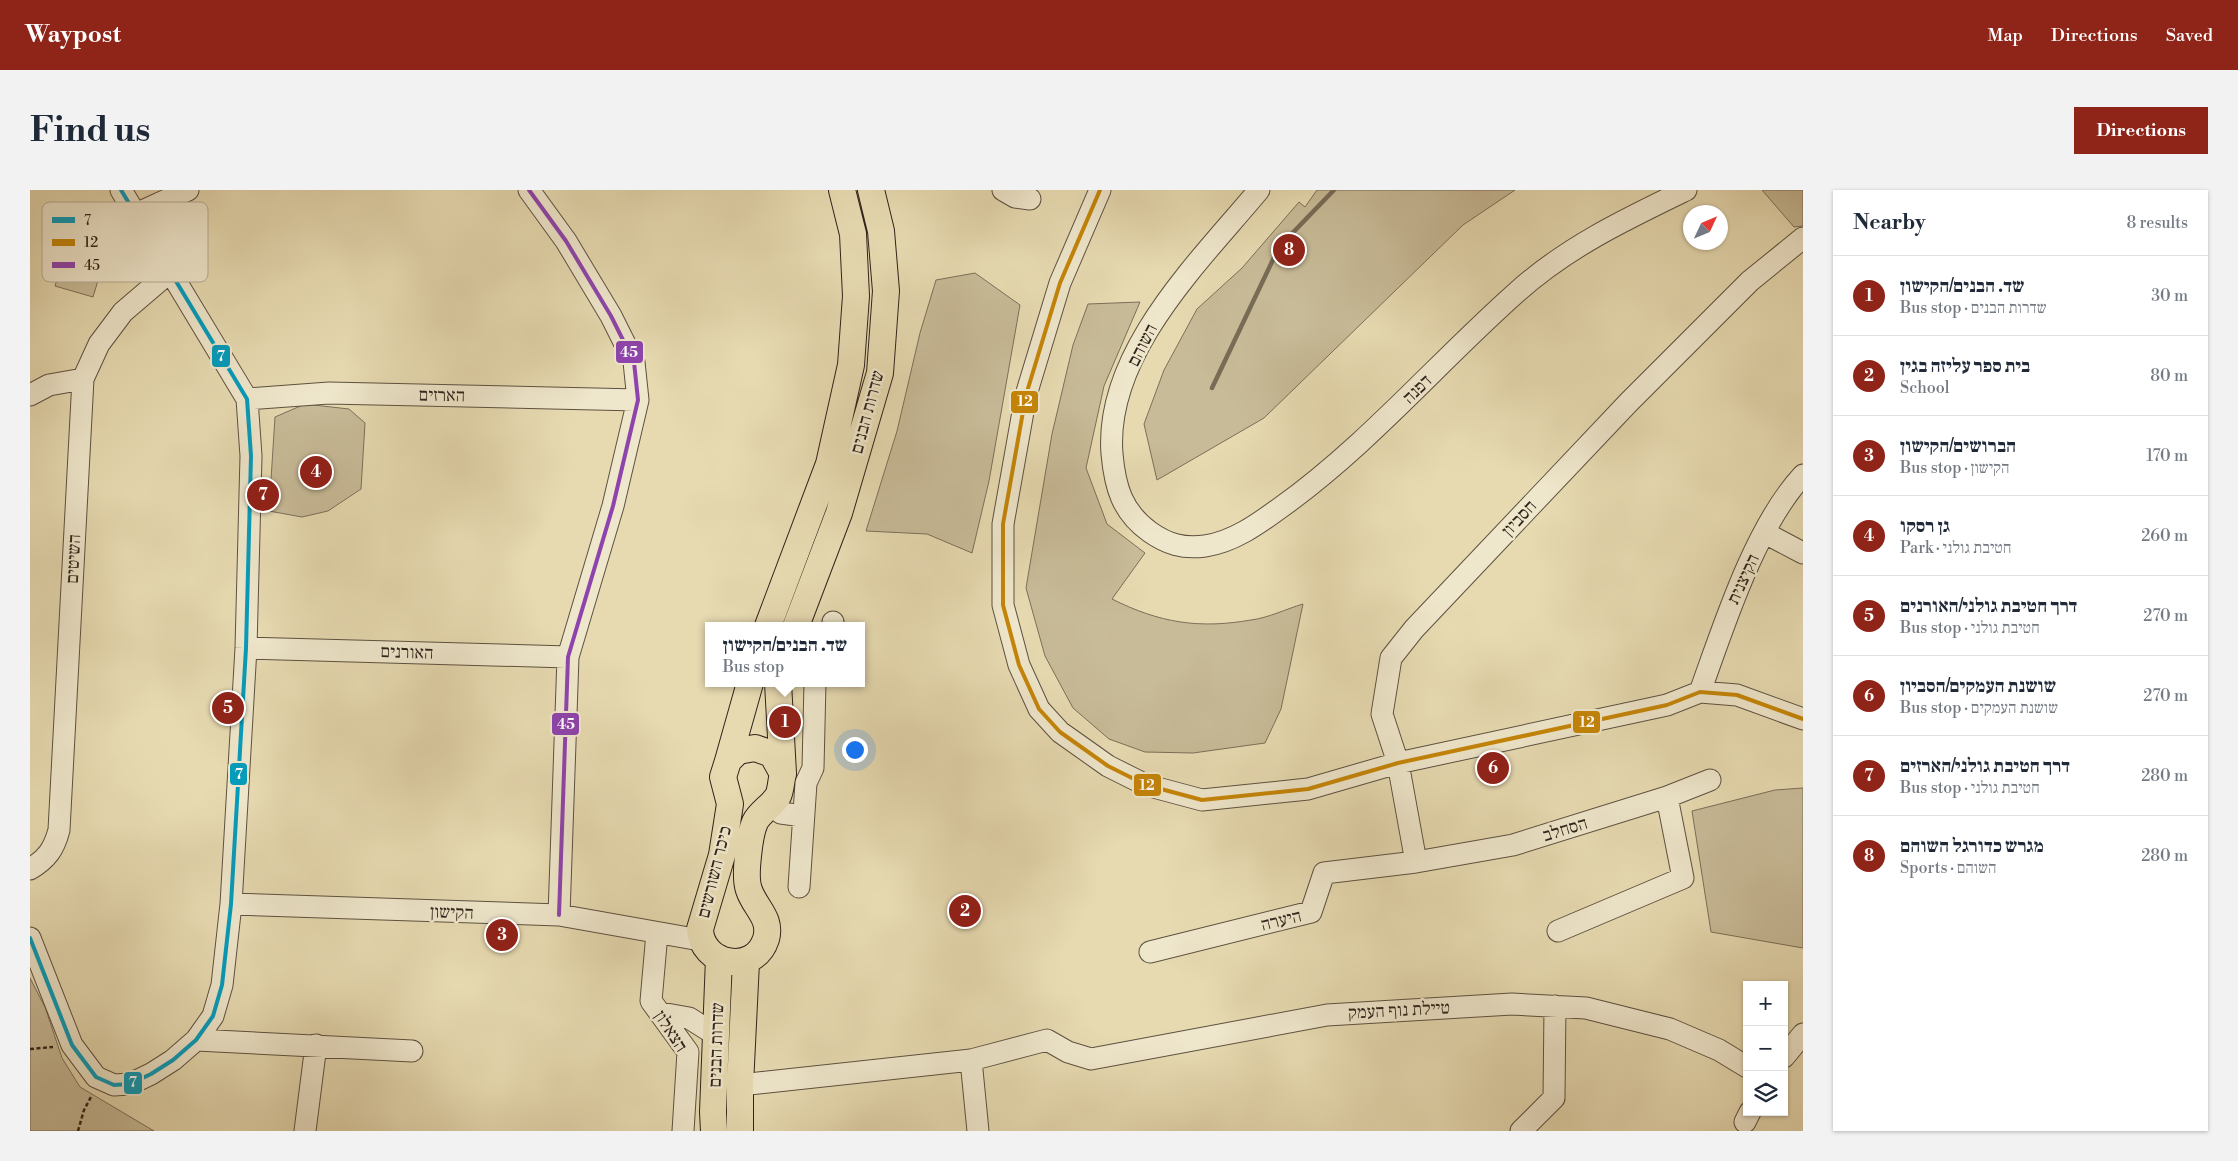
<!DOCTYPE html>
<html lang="en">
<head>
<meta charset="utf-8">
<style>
  :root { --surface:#fff; --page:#f2f2f3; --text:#1f2937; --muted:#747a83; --line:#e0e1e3; --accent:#8f2418 }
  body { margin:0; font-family:"Libre Bodoni","Frank Ruhl Libre",serif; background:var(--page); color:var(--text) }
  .controls { position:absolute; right:15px; bottom:15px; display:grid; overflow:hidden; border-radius:0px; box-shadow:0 1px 4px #0004 }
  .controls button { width:45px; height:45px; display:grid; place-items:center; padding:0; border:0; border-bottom:1px solid var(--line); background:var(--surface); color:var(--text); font:25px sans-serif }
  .compass { position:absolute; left:1653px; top:15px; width:45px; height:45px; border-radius:50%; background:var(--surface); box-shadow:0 1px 4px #0004; rotate:46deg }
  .you { position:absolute; left:824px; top:559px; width:18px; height:18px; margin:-12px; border:4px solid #fff; border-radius:50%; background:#1a73e8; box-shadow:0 0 0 8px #1a73e833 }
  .badge { display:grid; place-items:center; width:32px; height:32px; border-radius:50%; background:var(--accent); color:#fff; font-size:16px; font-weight:700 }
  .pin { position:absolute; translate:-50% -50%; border:2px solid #fff; box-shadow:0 1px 5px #0006 }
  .popup { position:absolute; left:675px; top:432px; width:160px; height:65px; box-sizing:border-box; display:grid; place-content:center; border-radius:0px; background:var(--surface); filter:drop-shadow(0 1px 4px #0005); font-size:16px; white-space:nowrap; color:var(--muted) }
  .popup b { font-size:19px; color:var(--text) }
  .popup::after { content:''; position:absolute; left:50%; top:100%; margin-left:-10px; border:10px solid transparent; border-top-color:var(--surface) }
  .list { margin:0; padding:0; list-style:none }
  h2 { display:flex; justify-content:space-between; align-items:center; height:65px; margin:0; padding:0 20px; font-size:21px }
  h2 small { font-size:16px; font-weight:400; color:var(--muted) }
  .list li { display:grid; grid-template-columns:32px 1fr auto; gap:15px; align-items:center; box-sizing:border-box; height:80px; padding:0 20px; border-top:1px solid var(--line) }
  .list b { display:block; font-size:19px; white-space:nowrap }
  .list p { margin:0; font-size:16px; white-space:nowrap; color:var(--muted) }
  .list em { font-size:16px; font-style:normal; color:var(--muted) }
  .icon { flex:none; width:28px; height:28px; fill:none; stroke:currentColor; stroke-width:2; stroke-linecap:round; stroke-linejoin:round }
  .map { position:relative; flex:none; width:1773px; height:941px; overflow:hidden; border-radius:0px }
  header { display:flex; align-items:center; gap:30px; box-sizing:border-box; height:70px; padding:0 25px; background:var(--accent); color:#fff }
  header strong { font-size:24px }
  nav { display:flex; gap:28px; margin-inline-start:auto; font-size:18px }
  .intro { display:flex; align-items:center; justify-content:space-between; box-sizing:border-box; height:120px; padding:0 30px }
  h1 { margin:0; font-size:35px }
  .button { padding:12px 22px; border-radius:0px; background:var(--accent); color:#fff; font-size:18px; font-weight:700 }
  main { display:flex; gap:30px; padding:0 30px }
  aside { flex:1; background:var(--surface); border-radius:0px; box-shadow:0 1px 4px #0004 }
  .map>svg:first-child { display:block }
  .green { fill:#c8bb98; stroke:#7c6f5a }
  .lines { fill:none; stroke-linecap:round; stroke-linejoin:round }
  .stream { stroke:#786c56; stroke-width:4.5 }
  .minor-casing { stroke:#5d5140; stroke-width:23 }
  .major-casing { stroke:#2f231b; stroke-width:28 }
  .path { stroke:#2f231b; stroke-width:2.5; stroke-dasharray:4 2.5; stroke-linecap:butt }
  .minor { stroke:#efe7cc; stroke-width:21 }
  .major { stroke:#e7dab1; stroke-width:26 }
  .bus-1-casing { stroke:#efe7cc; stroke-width:8 }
  .bus-2-casing { stroke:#efe7cc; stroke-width:8 }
  .bus-3-casing { stroke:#efe7cc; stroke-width:8 }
  .bus-1 { stroke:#059cbc; stroke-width:4 }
  .bus-2 { stroke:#c58507; stroke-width:4 }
  .bus-3 { stroke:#8e44ad; stroke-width:4 }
  .labels { text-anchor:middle; stroke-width:5; stroke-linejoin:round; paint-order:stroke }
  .street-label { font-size:18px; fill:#2f231b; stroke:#efe7cc }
  .key { fill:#efe7cc; stroke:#b5ac97; stroke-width:1 }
  .key-label { font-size:14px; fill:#2f231b }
  .line-badge { stroke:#efe7cc; stroke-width:2 }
  .badge-label { font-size:14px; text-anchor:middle; font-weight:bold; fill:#fff }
</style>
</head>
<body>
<header>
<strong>Waypost</strong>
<nav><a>Map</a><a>Directions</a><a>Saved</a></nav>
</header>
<div class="intro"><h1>Find us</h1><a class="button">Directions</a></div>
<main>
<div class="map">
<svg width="1773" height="941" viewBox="0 0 1773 941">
  <rect width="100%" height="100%" fill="#e7dab1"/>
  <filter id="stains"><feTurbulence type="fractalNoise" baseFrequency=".004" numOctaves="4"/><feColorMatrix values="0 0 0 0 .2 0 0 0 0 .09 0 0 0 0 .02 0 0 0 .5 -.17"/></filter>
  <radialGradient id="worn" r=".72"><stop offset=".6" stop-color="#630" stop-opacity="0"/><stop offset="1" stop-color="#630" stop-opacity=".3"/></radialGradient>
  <!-- green -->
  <path class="green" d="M1287,0H1485L1433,35L1234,228L1127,290L1114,234L1134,180L1167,119L1212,78L1269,12L1275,17Z
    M1732,0H1773V36L1764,37Z
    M49,16L87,27L63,107L25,96Z
    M945,83L990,115L959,291L942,363L897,344L836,341L867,241L890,143L906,90Z
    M1110,112L1074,196L1056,278L1077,334L1115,363L1082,409C1130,433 1169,439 1221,430C1238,428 1256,419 1273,414L1251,519L1235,553L1163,563L1115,562L1079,549L1043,518L1015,466L996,398L1022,244L1043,155L1058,114Z
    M275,214L319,219L335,233L331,299L298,321L272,327L239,321L245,227Z
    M1773,598V758L1681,742L1662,621L1745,600Z
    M0,788L15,817L32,868L50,897L124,941H0Z"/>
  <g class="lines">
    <!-- stream -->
    <path class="stream" d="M1182,198L1249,57L1304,0"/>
    <!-- minor casing -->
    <g class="minor-casing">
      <path id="minor" d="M499,0L536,51L581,126L604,172L608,210L583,316L538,467L529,725
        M973,0L985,7L1000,9
        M1070,0L1030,93L996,205L973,334V415L989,475L1009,519L1030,542L1078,576L1116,595L1172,610L1278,599L1368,573L1637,515L1670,502L1707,505L1773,529
        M1229,0C1170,71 1074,163 1082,264C1085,297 1092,322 1120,342C1137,354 1153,359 1175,356C1203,352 1228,334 1250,318C1338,255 1407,173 1487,102C1537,57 1596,29 1656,0
        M106,24L158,0
        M0,205L19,195L53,189
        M217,209L299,203L608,210
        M1735,343L1773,363
        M803,436V432
        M216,458L538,467
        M1670,502C1694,435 1725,337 1773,285
        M740,614L751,623L773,626
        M1386,672L1368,573L1352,524L1361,468L1384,439L1599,212L1720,91L1773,48
        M0,679C17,669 24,659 29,640L53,189L69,154L93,122L141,81
        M769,697L776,593L783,578L785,493
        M201,714L529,725L670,750
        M1528,741L1653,688L1637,607
        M627,743L621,811L658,862L653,941
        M0,748L42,855L66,887L84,895L100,894L121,884L143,870L166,850L183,826L192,795L201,714L216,458L221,266L217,209L91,0
        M1120,762L1281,722L1294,683L1386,672L1483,655L1637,607L1680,590
        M631,823L659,828L686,845
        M166,850L382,861
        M1754,867L1773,844
        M941,870L948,941
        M710,895L941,870L1017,850L1038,862L1061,869L1297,825L1482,814L1556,818L1640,839L1689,860L1717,877
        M1715,932L1720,922
        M275,941L286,855
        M1491,941L1524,908L1525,816"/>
    </g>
    <!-- major casing -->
    <g class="major-casing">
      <path id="major" d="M738,436L799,274L821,175L826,106L823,44L812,0
        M766,436L809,323L850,183L856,101L851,41L841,0
        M748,493L753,583
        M725,558L742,564L753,584C751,590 751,600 748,606C742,616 730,622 725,632C721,641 719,656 718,666C717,675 716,692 719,700C725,718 742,728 736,749C724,786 671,775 670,739L692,665L700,614L693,587L698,571L708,561Z
        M698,571L720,493
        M684,941L683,922L689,768
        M710,941V895L716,772"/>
    </g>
    <!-- path -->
    <path class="path" d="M0,859L23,857
      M48,941L54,920L62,905"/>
    <!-- minor -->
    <use href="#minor" class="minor"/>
    <!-- major -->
    <use href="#major" class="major"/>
    <!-- bus-1 casing -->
    <g class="bus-1-casing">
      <path id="bus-1" d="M0,748L42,855L66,887L84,895L100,894L121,884L143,870L166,850L183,826L192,795L201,714L216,458L221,266L217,209L91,0"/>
    </g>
    <!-- bus-2 casing -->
    <g class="bus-2-casing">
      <path id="bus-2" d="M1070,0L1030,93L996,205L973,334V415L989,475L1009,519L1030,542L1078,576L1116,595L1172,610L1278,599L1368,573L1637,515L1670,502L1707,505L1773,529"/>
    </g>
    <!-- bus-3 casing -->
    <g class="bus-3-casing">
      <path id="bus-3" d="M499,0L536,51L581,126L604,172L608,210L583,316L538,467L529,725"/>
    </g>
    <!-- bus-1 -->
    <use href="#bus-1" class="bus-1"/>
    <!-- bus-2 -->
    <use href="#bus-2" class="bus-2"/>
    <!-- bus-3 -->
    <use href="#bus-3" class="bus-3"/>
  </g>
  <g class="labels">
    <!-- street labels -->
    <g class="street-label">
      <text transform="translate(1112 155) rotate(-63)" y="6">השוהם</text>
      <text transform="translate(1387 199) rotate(-44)" y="6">דפנה</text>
      <text transform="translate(412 205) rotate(1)" y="6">הארזים</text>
      <text transform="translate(837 222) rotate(-75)" y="6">שדרות הבנים</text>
      <text transform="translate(1489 328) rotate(-47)" y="6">חסביון</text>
      <text transform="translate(43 369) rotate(-87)" y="6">השיטים</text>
      <text transform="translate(1713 389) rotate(-65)" y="6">הקיצנית</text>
      <text transform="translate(377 462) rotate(2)" y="6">האורנים</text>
      <text transform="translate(1535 639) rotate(-17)" y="6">הסחלב</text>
      <text transform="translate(684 682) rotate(-76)" y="6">כיכר השורשים</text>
      <text transform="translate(422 722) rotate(2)" y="6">הקישון</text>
      <text transform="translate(1251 730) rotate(-14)" y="6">היערה</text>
      <text transform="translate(1369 820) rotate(-3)" y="6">טיילת נוף העמק</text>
      <text transform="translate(641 841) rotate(57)" y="6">הצאלון</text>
      <text transform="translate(686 855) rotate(-88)" y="6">שדרות הבנים</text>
    </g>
  </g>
  <!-- legend -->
  <rect x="12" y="12" width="166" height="80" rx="8" class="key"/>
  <rect x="22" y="27" width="23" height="6" fill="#059cbc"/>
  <rect x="22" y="49" width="23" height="7" fill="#c58507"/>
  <rect x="22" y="72" width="23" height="6" fill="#8e44ad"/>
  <g class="key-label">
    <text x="54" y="35">7</text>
    <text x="54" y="57">12</text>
    <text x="54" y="80">45</text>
  </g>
  <g class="line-badge">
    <rect x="585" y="150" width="29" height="24" rx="5" fill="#8e44ad"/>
    <rect x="181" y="154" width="20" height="24" rx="5" fill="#059cbc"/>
    <rect x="980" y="200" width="29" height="24" rx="5" fill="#c58507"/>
    <rect x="1542" y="520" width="29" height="24" rx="5" fill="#c58507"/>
    <rect x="521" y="522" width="29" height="24" rx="5" fill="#8e44ad"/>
    <rect x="199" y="572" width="19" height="24" rx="5" fill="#059cbc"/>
    <rect x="1103" y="583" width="29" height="24" rx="5" fill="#c58507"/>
    <rect x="93" y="881" width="20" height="24" rx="5" fill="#059cbc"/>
  </g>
  <g class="badge-label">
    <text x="599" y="167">45</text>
    <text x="191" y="171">7</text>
    <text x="995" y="216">12</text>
    <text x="1557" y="537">12</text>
    <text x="536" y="539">45</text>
    <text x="209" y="589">7</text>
    <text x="1117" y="600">12</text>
    <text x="103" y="897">7</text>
  </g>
  <rect width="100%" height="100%" filter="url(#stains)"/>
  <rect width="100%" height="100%" fill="url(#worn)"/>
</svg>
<div class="controls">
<button>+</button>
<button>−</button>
<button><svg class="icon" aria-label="layers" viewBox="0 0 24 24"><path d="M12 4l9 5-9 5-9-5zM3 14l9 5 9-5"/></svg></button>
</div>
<svg class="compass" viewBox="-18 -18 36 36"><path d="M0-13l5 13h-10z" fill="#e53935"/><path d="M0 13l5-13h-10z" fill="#747a83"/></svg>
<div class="you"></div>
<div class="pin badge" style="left:755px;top:532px">1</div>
<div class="popup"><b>שד. הבנים/הקישון</b>Bus stop</div>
<div class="pin badge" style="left:935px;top:721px">2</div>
<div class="pin badge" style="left:472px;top:745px">3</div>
<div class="pin badge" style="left:286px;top:282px">4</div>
<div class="pin badge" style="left:198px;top:518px">5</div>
<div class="pin badge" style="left:1463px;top:578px">6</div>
<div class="pin badge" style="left:233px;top:305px">7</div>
<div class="pin badge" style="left:1259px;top:60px">8</div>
</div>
<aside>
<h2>Nearby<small>8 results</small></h2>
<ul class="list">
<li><span class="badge">1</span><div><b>שד. הבנים/הקישון</b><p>Bus stop · שדרות הבנים</p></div><em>30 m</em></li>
<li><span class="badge">2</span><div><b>בית ספר עליזה בגין</b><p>School</p></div><em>80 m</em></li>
<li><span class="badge">3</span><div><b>הברושים/הקישון</b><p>Bus stop · הקישון</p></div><em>170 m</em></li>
<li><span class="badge">4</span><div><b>גן רסקו</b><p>Park · חטיבת גולני</p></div><em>260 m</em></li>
<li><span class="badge">5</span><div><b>דרך חטיבת גולני/האורנים</b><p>Bus stop · חטיבת גולני</p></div><em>270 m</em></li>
<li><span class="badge">6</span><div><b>שושנת העמקים/הסביון</b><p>Bus stop · שושנת העמקים</p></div><em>270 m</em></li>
<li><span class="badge">7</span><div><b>דרך חטיבת גולני/הארזים</b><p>Bus stop · חטיבת גולני</p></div><em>280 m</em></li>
<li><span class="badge">8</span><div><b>מגרש כדורגל השוהם</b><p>Sports · השוהם</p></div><em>280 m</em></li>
</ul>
</aside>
</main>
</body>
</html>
